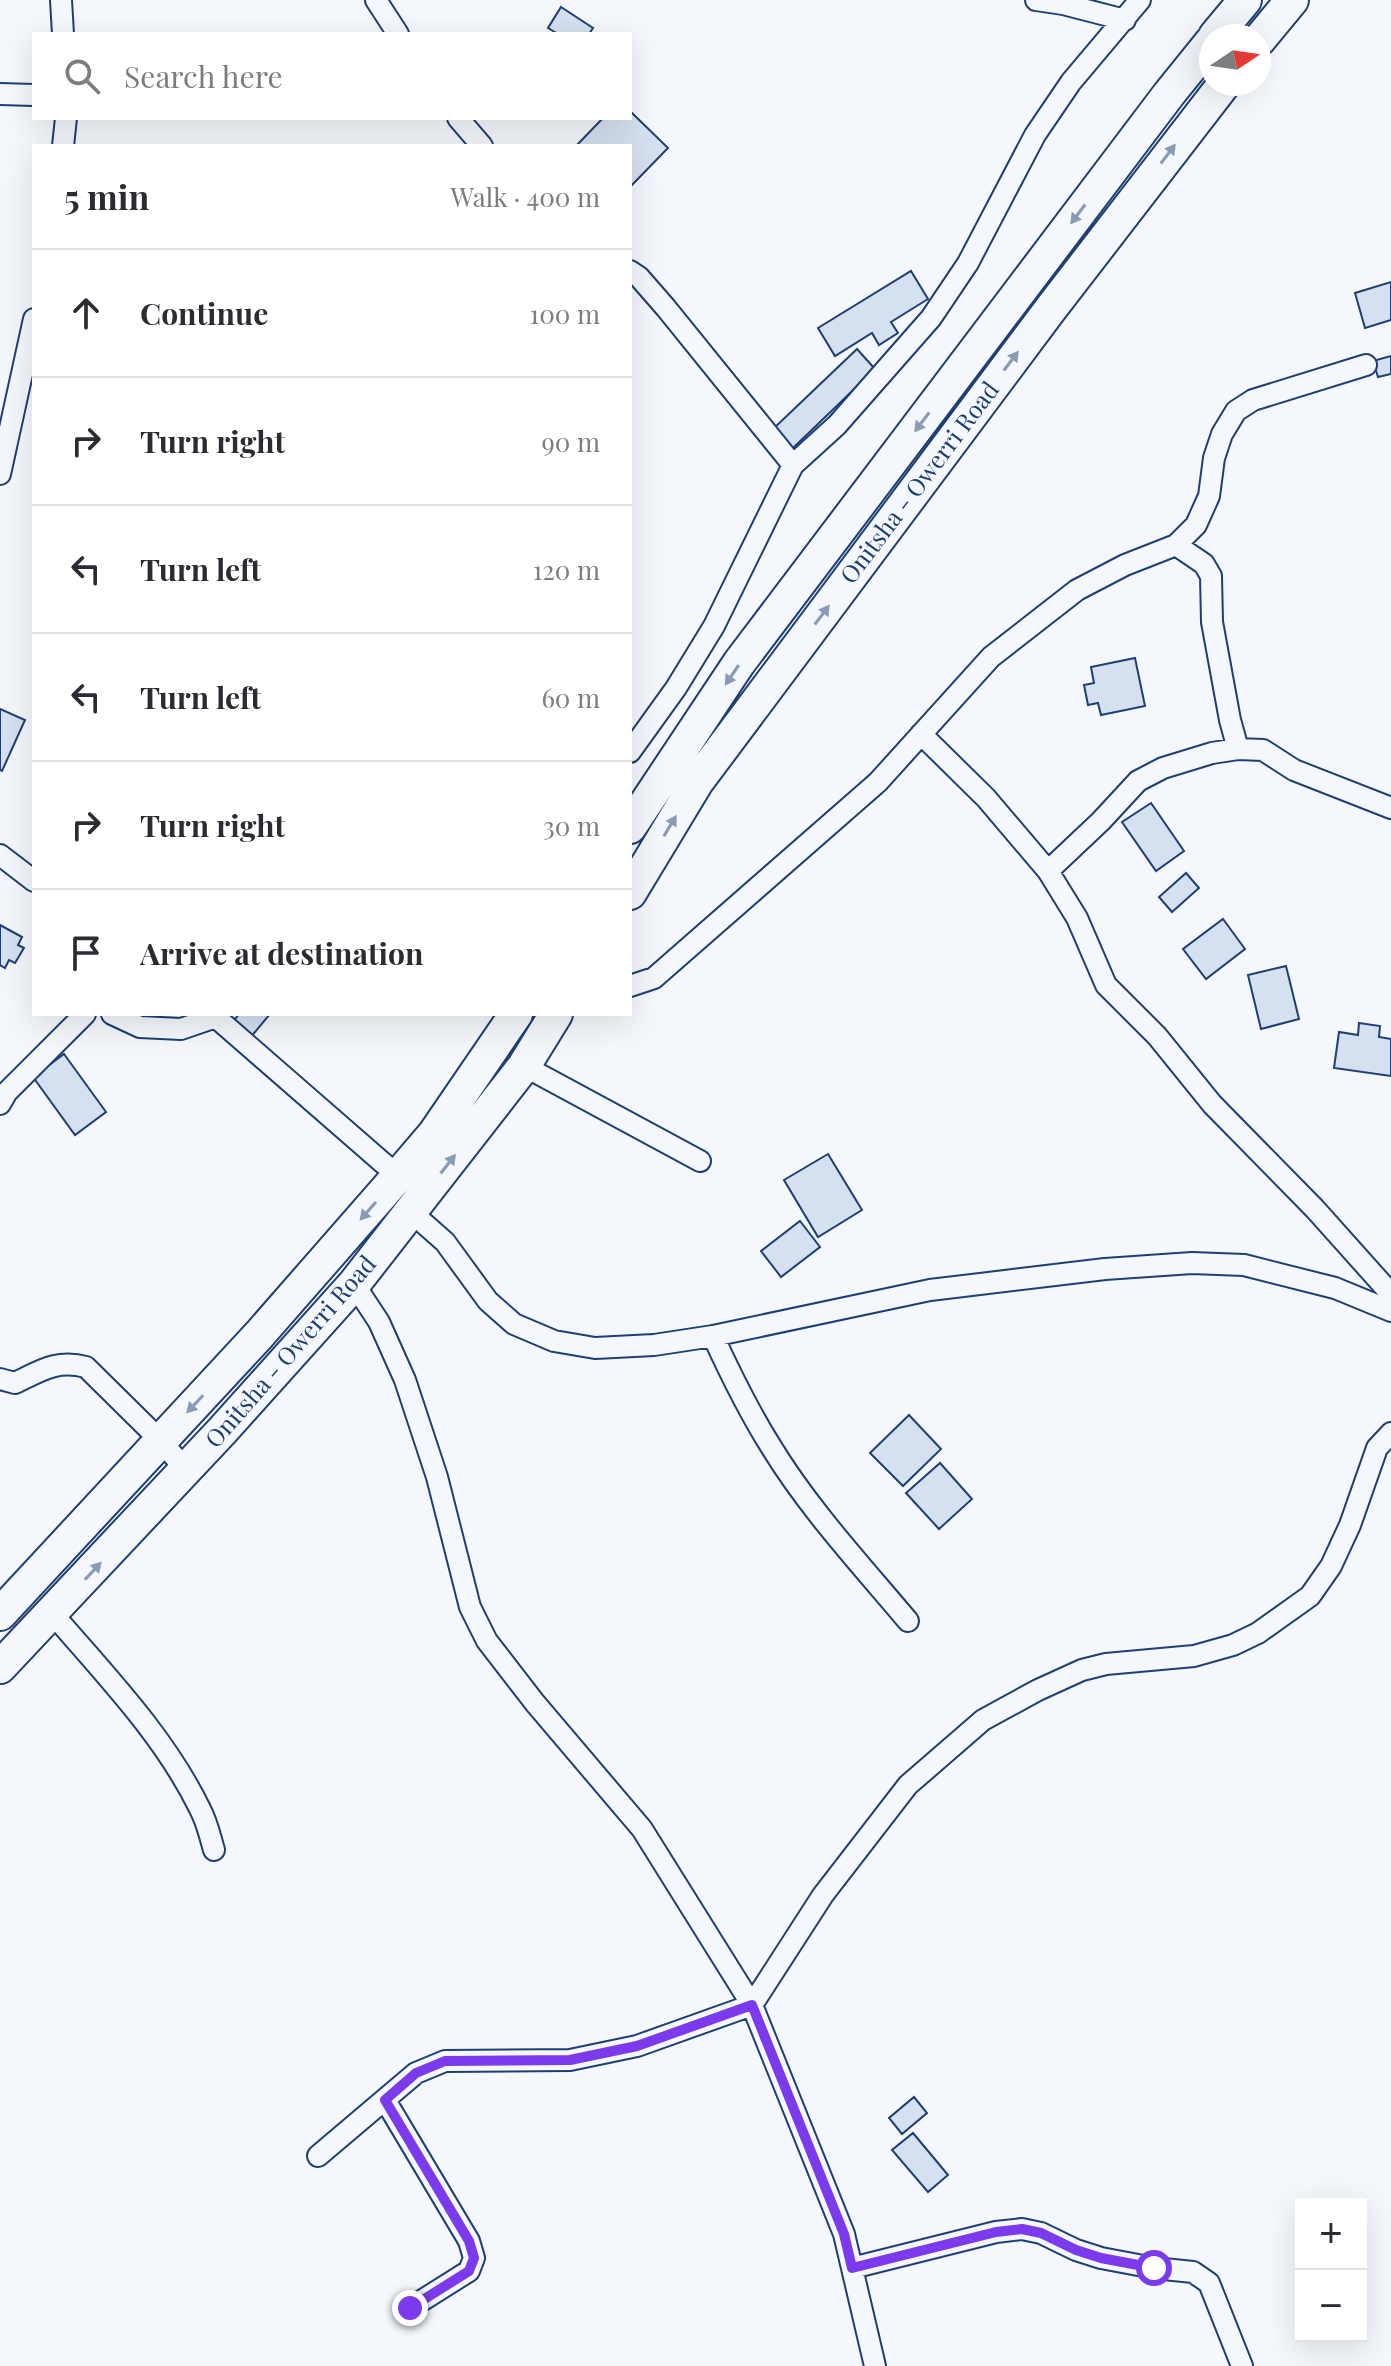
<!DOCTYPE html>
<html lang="en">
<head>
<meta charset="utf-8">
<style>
  :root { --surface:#fff; --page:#f7f7f7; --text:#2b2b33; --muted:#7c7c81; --line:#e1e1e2 }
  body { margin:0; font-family:"Playfair Display",serif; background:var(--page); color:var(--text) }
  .controls { position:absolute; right:24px; bottom:24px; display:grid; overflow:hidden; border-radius:0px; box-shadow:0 8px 32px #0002 }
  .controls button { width:72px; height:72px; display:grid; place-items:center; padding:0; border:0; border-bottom:2px solid var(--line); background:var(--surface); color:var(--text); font:40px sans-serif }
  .compass { position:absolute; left:1199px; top:24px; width:72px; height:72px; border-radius:50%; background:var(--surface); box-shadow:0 8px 32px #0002; rotate:77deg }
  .stop { position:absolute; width:24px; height:24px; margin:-18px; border:6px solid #7c3aed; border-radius:50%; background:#fff }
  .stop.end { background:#7c3aed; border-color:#fff; box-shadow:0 2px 8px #0008 }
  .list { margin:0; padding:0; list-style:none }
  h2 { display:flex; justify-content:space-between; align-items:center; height:104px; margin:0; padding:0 32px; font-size:34px }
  h2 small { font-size:26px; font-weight:400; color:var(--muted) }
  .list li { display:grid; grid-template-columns:52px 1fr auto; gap:24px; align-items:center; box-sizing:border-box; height:128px; padding:0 32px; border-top:2px solid var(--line) }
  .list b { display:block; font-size:30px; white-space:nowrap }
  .list em { font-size:26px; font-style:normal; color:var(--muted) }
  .icon { flex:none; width:44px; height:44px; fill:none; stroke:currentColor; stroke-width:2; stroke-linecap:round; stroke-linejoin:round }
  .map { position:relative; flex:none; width:1391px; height:2366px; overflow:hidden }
  .search { position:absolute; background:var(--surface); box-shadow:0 8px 32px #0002; left:32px; top:32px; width:600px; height:88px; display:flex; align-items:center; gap:20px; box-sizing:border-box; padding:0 28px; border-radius:0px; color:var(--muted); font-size:30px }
  .panel { position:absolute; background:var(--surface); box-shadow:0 8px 32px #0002; left:32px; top:144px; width:600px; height:872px; border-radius:0px }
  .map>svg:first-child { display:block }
  .building { fill:#d5e0f0; stroke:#1d3f73; stroke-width:2 }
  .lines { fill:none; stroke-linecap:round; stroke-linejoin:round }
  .minor-casing { stroke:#1d3f73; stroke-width:24 }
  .trunk-casing { stroke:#1d3f73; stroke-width:36 }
  .minor { stroke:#f4f7fb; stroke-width:20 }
  .trunk { stroke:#f4f7fb; stroke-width:32 }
  .oneway { fill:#889bb7 }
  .route { stroke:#7c3aed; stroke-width:10 }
  .labels { text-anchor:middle; stroke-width:6; stroke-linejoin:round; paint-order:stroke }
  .street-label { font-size:24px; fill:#1d3f73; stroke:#f4f7fb }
</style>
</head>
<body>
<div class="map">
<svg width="1391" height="2366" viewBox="0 0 1391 2366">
  <rect width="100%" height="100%" fill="#f4f7fb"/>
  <!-- building -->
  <path class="building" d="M561,7L593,28L589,34H558L548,28Z
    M630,111L668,148L630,187V146H576L603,118H630Z
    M911,271L928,299L891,322L898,333L879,345L872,333L835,356L818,328Z
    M1391,282V320L1365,328L1355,293Z
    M857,349L875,369L791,450L772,430Z
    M1391,356V374L1378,377L1373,361Z
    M1135,658L1145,706L1101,715L1098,703L1088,705L1084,685L1094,683L1091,667Z
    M0,709L25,720L2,771L0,770Z
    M1151,803L1184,851L1156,871L1122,822Z
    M1186,873L1199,888L1172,912L1159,897Z
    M1223,919L1245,949L1206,979L1183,949Z
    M0,925L22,937L18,945L24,948L15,963L9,960L5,968L0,965Z
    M1286,966L1299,1019L1261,1029L1248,975Z
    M239,1014H270L250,1038L232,1023Z
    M1359,1023L1380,1026L1379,1037L1391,1039V1076L1334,1068L1339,1032L1358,1035Z
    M64,1054L106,1112L75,1135L33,1077Z
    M828,1154L862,1210L818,1237L784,1180Z
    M800,1221L820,1247L781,1277L761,1251Z
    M909,1415L941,1449L903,1486L870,1453Z
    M940,1463L972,1499L939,1529L906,1493Z
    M914,2097L927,2113L902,2134L889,2118Z
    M913,2133L948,2175L928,2192L892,2150Z"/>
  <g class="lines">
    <!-- minor casing -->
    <g class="minor-casing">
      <path id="minor" d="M61,0L63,34
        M376,0L398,34
        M1036,0L1063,4L1125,20
        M0,94L34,95
        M458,118L482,146
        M63,146L66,118
        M630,271L639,277L666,308L793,465
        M0,474L34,319
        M1176,545L1204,564L1211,576L1212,622L1230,720L1238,749
        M921,734L986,798L1048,871L1077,918L1106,985L1157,1036L1212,1104L1315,1209L1391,1294
        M630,752L676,688L714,626L793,465L837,425L931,318L968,263L1035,135L1071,82L1140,0
        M0,855L34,881
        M1048,871L1101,821L1138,781L1163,768L1212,753L1238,749L1263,750L1294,770L1391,808
        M630,986L654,978L878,782L991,657L1077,590L1125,565L1176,545L1196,525L1209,496L1214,458L1222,434L1236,411L1253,400L1366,365
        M112,1014L140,1027L181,1029L216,1017
        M212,1014L398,1176
        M524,1066L700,1161
        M0,1104L7,1092L85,1014
        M411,1212L445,1242L488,1301L514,1324L554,1341L595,1348L654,1345L713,1336L930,1290L1105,1269L1192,1263L1244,1265L1335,1288L1391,1311
        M354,1284L379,1322L405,1380L437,1477L470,1607L487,1641L535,1703L642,1829L752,2005L844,2234L875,2366
        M713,1336C730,1373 748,1410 770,1445C808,1508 861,1565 908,1621
        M0,1379L15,1383C40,1371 57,1359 86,1367L161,1441L186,1470
        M52,1613C105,1675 164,1735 200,1809C207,1822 210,1836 214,1850
        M385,2100L469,2241L474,2258L469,2271L410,2308
        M318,2156L416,2073L445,2061L570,2060L637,2046L752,2005L823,1895L908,1785L983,1720L1038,1690L1082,1670L1106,1664L1194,1656L1233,1645L1258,1633L1310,1596L1331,1566L1350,1525L1377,1448L1391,1433
        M852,2268L996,2232L1022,2229L1041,2233L1076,2250L1101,2258L1154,2268L1193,2272L1209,2283L1242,2366"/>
    </g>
    <!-- trunk casing -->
    <g class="trunk-casing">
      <path id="trunk" d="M1215,36L1245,0
        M1259,40L1292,0
        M630,827L739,663L1169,94L1211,42
        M630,893L697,782L1049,311L1224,84
        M0,1614L259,1335L398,1176L434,1134L516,1014
        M0,1667L222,1431L354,1284L524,1066L556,1014"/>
    </g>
    <!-- minor -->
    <use href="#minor" class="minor"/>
    <!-- trunk -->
    <use href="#trunk" class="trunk"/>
  </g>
  <!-- one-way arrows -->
  <defs><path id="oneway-solid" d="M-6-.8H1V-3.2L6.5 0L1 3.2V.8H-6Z" transform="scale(2)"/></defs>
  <g class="oneway">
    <use href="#oneway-solid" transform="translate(1168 154) rotate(-53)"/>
    <use href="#oneway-solid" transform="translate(1078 214) rotate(127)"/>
    <use href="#oneway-solid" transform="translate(1011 361) rotate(-53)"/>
    <use href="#oneway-solid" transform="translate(922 422) rotate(127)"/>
    <use href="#oneway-solid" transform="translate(822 615) rotate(-53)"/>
    <use href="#oneway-solid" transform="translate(732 675) rotate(124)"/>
    <use href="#oneway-solid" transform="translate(670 826) rotate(-59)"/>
    <use href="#oneway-solid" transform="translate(448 1164) rotate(-52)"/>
    <use href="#oneway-solid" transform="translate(368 1211) rotate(131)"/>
    <use href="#oneway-solid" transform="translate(195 1404) rotate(133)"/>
    <use href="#oneway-solid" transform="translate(93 1571) rotate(-47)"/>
  </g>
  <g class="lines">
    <!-- route -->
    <path class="route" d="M410,2308L469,2271L474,2258L469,2241L385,2100L416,2073L445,2061L570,2060L637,2046L752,2005L844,2234L852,2268L996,2232L1022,2229L1041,2233L1076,2250L1101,2258L1154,2268"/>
  </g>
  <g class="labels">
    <!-- street labels -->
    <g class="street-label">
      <text transform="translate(920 483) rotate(-53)" y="8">Onitsha - Owerri Road</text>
      <text transform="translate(291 1352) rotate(-49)" y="8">Onitsha - Owerri Road</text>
    </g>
  </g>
</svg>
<div class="controls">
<button>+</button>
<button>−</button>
</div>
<svg class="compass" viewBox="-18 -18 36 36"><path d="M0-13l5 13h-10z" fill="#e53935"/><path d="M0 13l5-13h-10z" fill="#7c7c81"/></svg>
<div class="stop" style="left:1154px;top:2268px"></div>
<div class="stop end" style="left:410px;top:2308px"></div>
<div class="search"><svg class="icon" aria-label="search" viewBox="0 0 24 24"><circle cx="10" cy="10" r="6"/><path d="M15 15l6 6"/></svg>Search here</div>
<section class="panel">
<h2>5 min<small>Walk · 400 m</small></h2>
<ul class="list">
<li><svg class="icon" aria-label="ahead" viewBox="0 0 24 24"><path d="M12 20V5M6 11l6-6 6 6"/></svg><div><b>Continue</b></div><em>100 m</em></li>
<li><svg class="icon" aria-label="right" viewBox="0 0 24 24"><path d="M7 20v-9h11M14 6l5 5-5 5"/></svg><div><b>Turn right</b></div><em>90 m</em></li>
<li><svg class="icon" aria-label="left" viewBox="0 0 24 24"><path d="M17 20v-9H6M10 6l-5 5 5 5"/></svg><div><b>Turn left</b></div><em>120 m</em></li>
<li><svg class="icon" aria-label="left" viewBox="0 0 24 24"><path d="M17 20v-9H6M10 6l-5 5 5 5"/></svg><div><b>Turn left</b></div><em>60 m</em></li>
<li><svg class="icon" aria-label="right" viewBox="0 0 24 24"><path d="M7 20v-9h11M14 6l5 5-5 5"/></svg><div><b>Turn right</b></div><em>30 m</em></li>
<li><svg class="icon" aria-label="arrive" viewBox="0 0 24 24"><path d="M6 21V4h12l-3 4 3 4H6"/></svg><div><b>Arrive at destination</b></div></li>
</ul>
</section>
</div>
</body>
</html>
